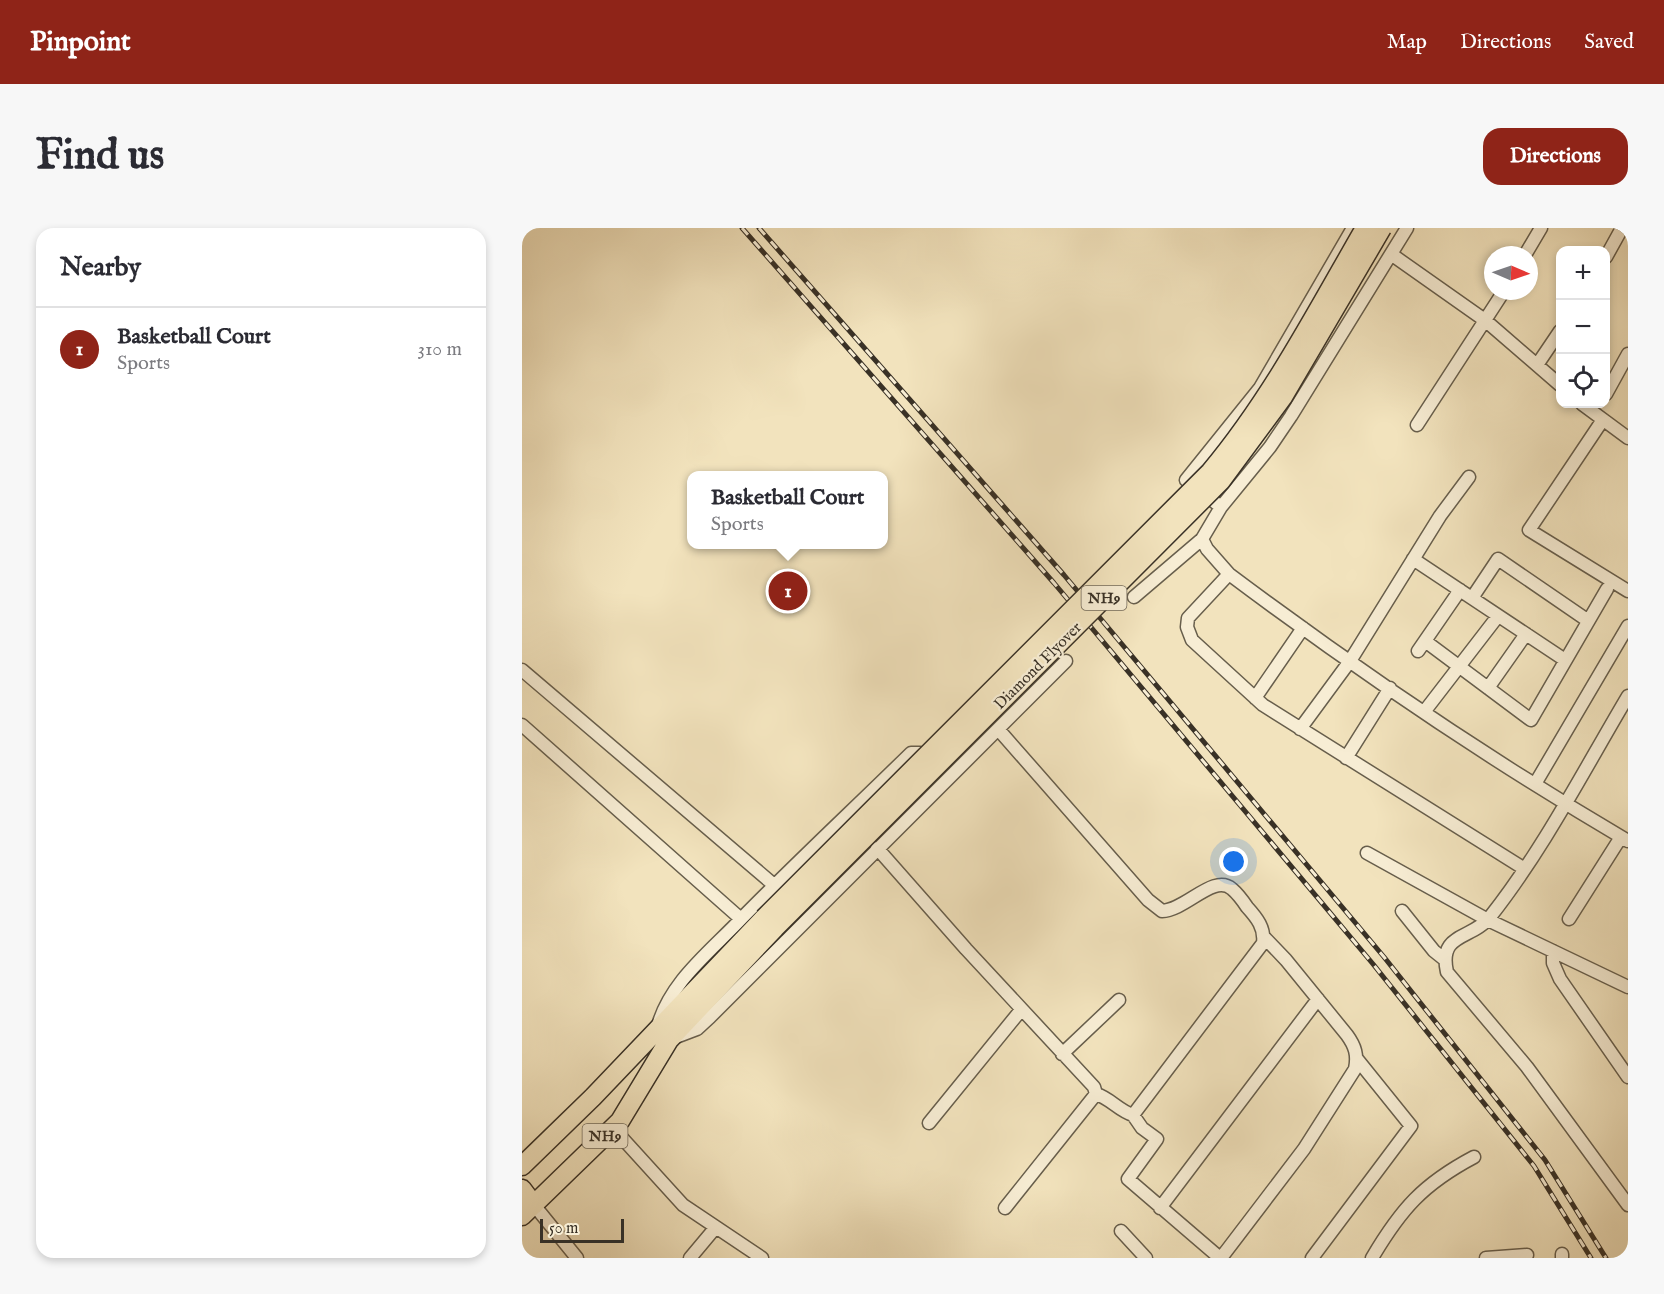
<!DOCTYPE html>
<html lang="en">
<head>
<meta charset="utf-8">
<style>
  :root { --surface:#fff; --page:#f7f7f7; --text:#2b2b33; --muted:#7c7c81; --line:#e1e1e2; --accent:#8f2418 }
  body { margin:0; font-family:"IM FELL English",serif; background:var(--page); color:var(--text) }
  .controls { position:absolute; right:18px; top:18px; display:grid; overflow:hidden; border-radius:12px; box-shadow:0 3px 9px #0003 }
  .controls button { width:54px; height:54px; display:grid; place-items:center; padding:0; border:0; border-bottom:2px solid var(--line); background:var(--surface); color:var(--text); font:30px sans-serif }
  .compass { position:absolute; left:962px; top:18px; width:54px; height:54px; border-radius:50%; background:var(--surface); box-shadow:0 3px 9px #0003; rotate:92deg }
  .scale { position:absolute; left:18px; bottom:15px; width:84px; box-sizing:border-box; padding-left:6px; border:3px solid #393126; border-top:0; font-size:16px; line-height:21px; white-space:nowrap; color:#393126; -webkit-text-stroke:4px #f7edd4; paint-order:stroke }
  .you { position:absolute; left:712px; top:634px; width:21px; height:21px; margin:-15px; border:4px solid #fff; border-radius:50%; background:#1a73e8; box-shadow:0 0 0 9px #1a73e833 }
  .badge { display:grid; place-items:center; width:39px; height:39px; border-radius:50%; background:var(--accent); color:#fff; font-size:20px; font-weight:700 }
  .pin { position:absolute; translate:-50% -50%; border:3px solid #fff; box-shadow:0 2px 6px #0006 }
  .popup { position:absolute; left:165px; top:243px; width:201px; height:78px; box-sizing:border-box; display:grid; place-content:center; border-radius:12px; background:var(--surface); filter:drop-shadow(0 2px 4px #0005); font-size:20px; white-space:nowrap; color:var(--muted) }
  .popup b { font-size:22px; color:var(--text) }
  .popup::after { content:''; position:absolute; left:50%; top:100%; margin-left:-12px; border:12px solid transparent; border-top-color:var(--surface) }
  .list { margin:0; padding:0; list-style:none }
  h2 { display:flex; justify-content:space-between; align-items:center; height:78px; margin:0; padding:0 24px; font-size:26px }
  h2 small { font-size:20px; font-weight:400; color:var(--muted) }
  .list li { display:grid; grid-template-columns:39px 1fr auto; gap:18px; align-items:center; box-sizing:border-box; height:84px; padding:0 24px; border-top:2px solid var(--line) }
  .list b { display:block; font-size:22px; white-space:nowrap }
  .list p { margin:0; font-size:20px; white-space:nowrap; color:var(--muted) }
  .list em { font-size:20px; font-style:normal; color:var(--muted) }
  .icon { flex:none; width:33px; height:33px; fill:none; stroke:currentColor; stroke-width:2; stroke-linecap:round; stroke-linejoin:round }
  .map { position:relative; flex:none; width:1106px; height:1030px; overflow:hidden; border-radius:18px }
  header { display:flex; align-items:center; gap:36px; box-sizing:border-box; height:84px; padding:0 30px; background:var(--accent); color:#fff }
  header strong { font-size:28px }
  nav { display:flex; gap:33px; margin-inline-start:auto; font-size:21px }
  .intro { display:flex; align-items:center; justify-content:space-between; box-sizing:border-box; height:144px; padding:0 36px }
  h1 { margin:0; font-size:42px }
  .button { padding:15px 27px; border-radius:18px; background:var(--accent); color:#fff; font-size:21px; font-weight:700 }
  main { display:flex; gap:36px; padding:0 36px }
  aside { flex:1; background:var(--surface); border-radius:18px; box-shadow:0 3px 9px #0003 }
  .map>svg:first-child { display:block }
  .lines { fill:none; stroke-linecap:round; stroke-linejoin:round }
  .minor-casing { stroke:#675e4c; stroke-width:15 }
  .highway-casing { stroke:#393126; stroke-width:21 }
  .minor { stroke:#f7edd4; stroke-width:12 }
  .highway { stroke:#f2e3bd; stroke-width:18 }
  .rail-casing { stroke:#393126; stroke-width:5 }
  .rail { stroke:#f7edd4; stroke-width:3; stroke-dasharray:9; stroke-linecap:butt }
  .highway-bridge-casing { stroke:#393126; stroke-width:21; stroke-linecap:butt }
  .highway-bridge { stroke:#f2e3bd; stroke-width:18 }
  .labels { text-anchor:middle; stroke-width:4.5; stroke-linejoin:round; paint-order:stroke }
  .shield { fill:#f7edd4; stroke:#72695a; stroke-width:1.5 }
  .shield-label { font-size:15px; font-weight:bold; fill:#393126 }
  .street-label { font-size:16px; fill:#393126; stroke:#f7edd4 }
</style>
</head>
<body>
<header>
<strong>Pinpoint</strong>
<nav><a>Map</a><a>Directions</a><a>Saved</a></nav>
</header>
<div class="intro"><h1>Find us</h1><a class="button">Directions</a></div>
<main>
<aside>
<h2>Nearby<small></small></h2>
<ul class="list">
<li><span class="badge">1</span><div><b>Basketball Court</b><p>Sports</p></div><em>310 m</em></li>
</ul>
</aside>
<div class="map">
<svg width="1106" height="1030" viewBox="0 0 1106 1030">
  <rect width="100%" height="100%" fill="#f2e3bd"/>
  <filter id="stains"><feTurbulence type="fractalNoise" baseFrequency=".00333" numOctaves="4"/><feColorMatrix values="0 0 0 0 .2 0 0 0 0 .09 0 0 0 0 .02 0 0 0 .5 -.17"/></filter>
  <radialGradient id="worn" r=".72"><stop offset=".6" stop-color="#630" stop-opacity="0"/><stop offset="1" stop-color="#630" stop-opacity=".3"/></radialGradient>
  <g class="lines">
    <!-- minor casing -->
    <g class="minor-casing">
      <path id="minor" d="M831,0L738,160L664,252L699,279L748,219L769,188L885,0
        M869,26L964,93L1038,157
        M1003,27L1019,0
        M1084,29L1100,0
        M1015,137L1038,103
        M1084,166L1106,126
        M1060,176L1106,210
        M1080,193L1007,302L1106,363
        M895,197L982,63
        M699,279L680,311L685,321L707,346C835,442 968,532 1106,613
        M891,331L1043,432
        M707,346L666,390L665,399L670,412L741,477L1001,640
        M612,369L680,311
        M950,370L976,331L1065,392
        M903,413L1009,492L1085,361
        M896,423L938,362
        M0,442L252,657
        M966,460L1004,406
        M1106,468C1062,542 1021,622 968,689C950,712 916,704 925,744L1005,839L1106,977
        M733,470L781,400
        M902,484L976,388
        M0,497L219,691
        M476,501L626,672L640,683C664,682 692,645 710,661C716,666 721,673 725,679C735,690 743,700 741,715L611,887C597,883 588,870 574,866
        M778,501L828,433L918,288L947,249
        M824,530L868,460
        M1013,556L1106,398
        M355,620L444,721L572,859L574,866L570,871L483,980
        M845,625L966,692L1106,759
        M880,683L912,723L922,731
        M1047,691L1099,609
        M1031,723V735L1038,751L1106,849
        M135,801C147,754 188,724 220,690C275,634 333,580 389,525H398L407,534
        M154,809L175,801L188,789L544,433
        M540,826L597,772
        M611,887L620,900L635,911L606,951L698,1030
        M407,895L499,782
        M91,900L161,977L240,1030
        M12,977L55,1030
        M638,980L796,771
        M599,1003L624,1030
        M168,1030L194,999
        M699,1030L782,921L833,841C836,827 833,818 825,807L764,732L742,709
        M790,1030L889,898L835,831
        M850,1030C879,981 901,956 952,929
        M964,1030L1005,1027
        M1040,1030V1026"/>
    </g>
    <!-- highway casing -->
    <g class="highway-casing">
      <path id="highway" d="M0,938L71,869L242,690
        M0,961L12,977
        M0,988L98,893L147,812L253,700"/>
    </g>
    <!-- minor -->
    <use href="#minor" class="minor"/>
    <!-- highway -->
    <use href="#highway" class="highway"/>
    <!-- rail casing -->
    <g class="rail-casing">
      <path id="rail" d="M220,0L532,355L851,736L1012,938L1069,1030
        M237,0L542,347L862,729L1023,932L1084,1030"/>
    </g>
    <!-- rail -->
    <use href="#rail" class="rail"/>
    <!-- highway-bridge casing -->
    <g class="highway-bridge-casing">
      <path id="highway-bridge" d="M242,690L688,244C750,170 795,83 843,0
        M253,700L699,253L761,169L860,0"/>
    </g>
    <!-- highway-bridge -->
    <use href="#highway-bridge" class="highway-bridge"/>
  </g>
  <g class="labels">
    <!-- shield labels -->
    <g class="shield">
      <rect x="559.5" y="358" width="45" height="24" rx="4.5"/>
      <rect x="60.5" y="896" width="45" height="24" rx="4.5"/>
    </g>
    <g class="shield-label">
      <text x="582" y="375">NH9</text>
      <text x="83" y="913">NH9</text>
    </g>
    <!-- street labels -->
    <g class="street-label">
      <text transform="translate(515 437) rotate(-45)" y="6">Diamond Flyover</text>
    </g>
  </g>
  <rect width="100%" height="100%" filter="url(#stains)"/>
  <rect width="100%" height="100%" fill="url(#worn)"/>
</svg>
<div class="controls">
<button>+</button>
<button>−</button>
<button><svg class="icon" aria-label="locate" viewBox="0 0 24 24"><circle cx="12" cy="12" r="6"/><path d="M12 2v4M12 18v4M2 12h4M18 12h4"/></svg></button>
</div>
<svg class="compass" viewBox="-18 -18 36 36"><path d="M0-13l5 13h-10z" fill="#e53935"/><path d="M0 13l5-13h-10z" fill="#7c7c81"/></svg>
<div class="scale">50 m</div>
<div class="you"></div>
<div class="pin badge" style="left:266px;top:363px">1</div>
<div class="popup"><b>Basketball Court</b>Sports</div>
</div>
</main>
</body>
</html>
